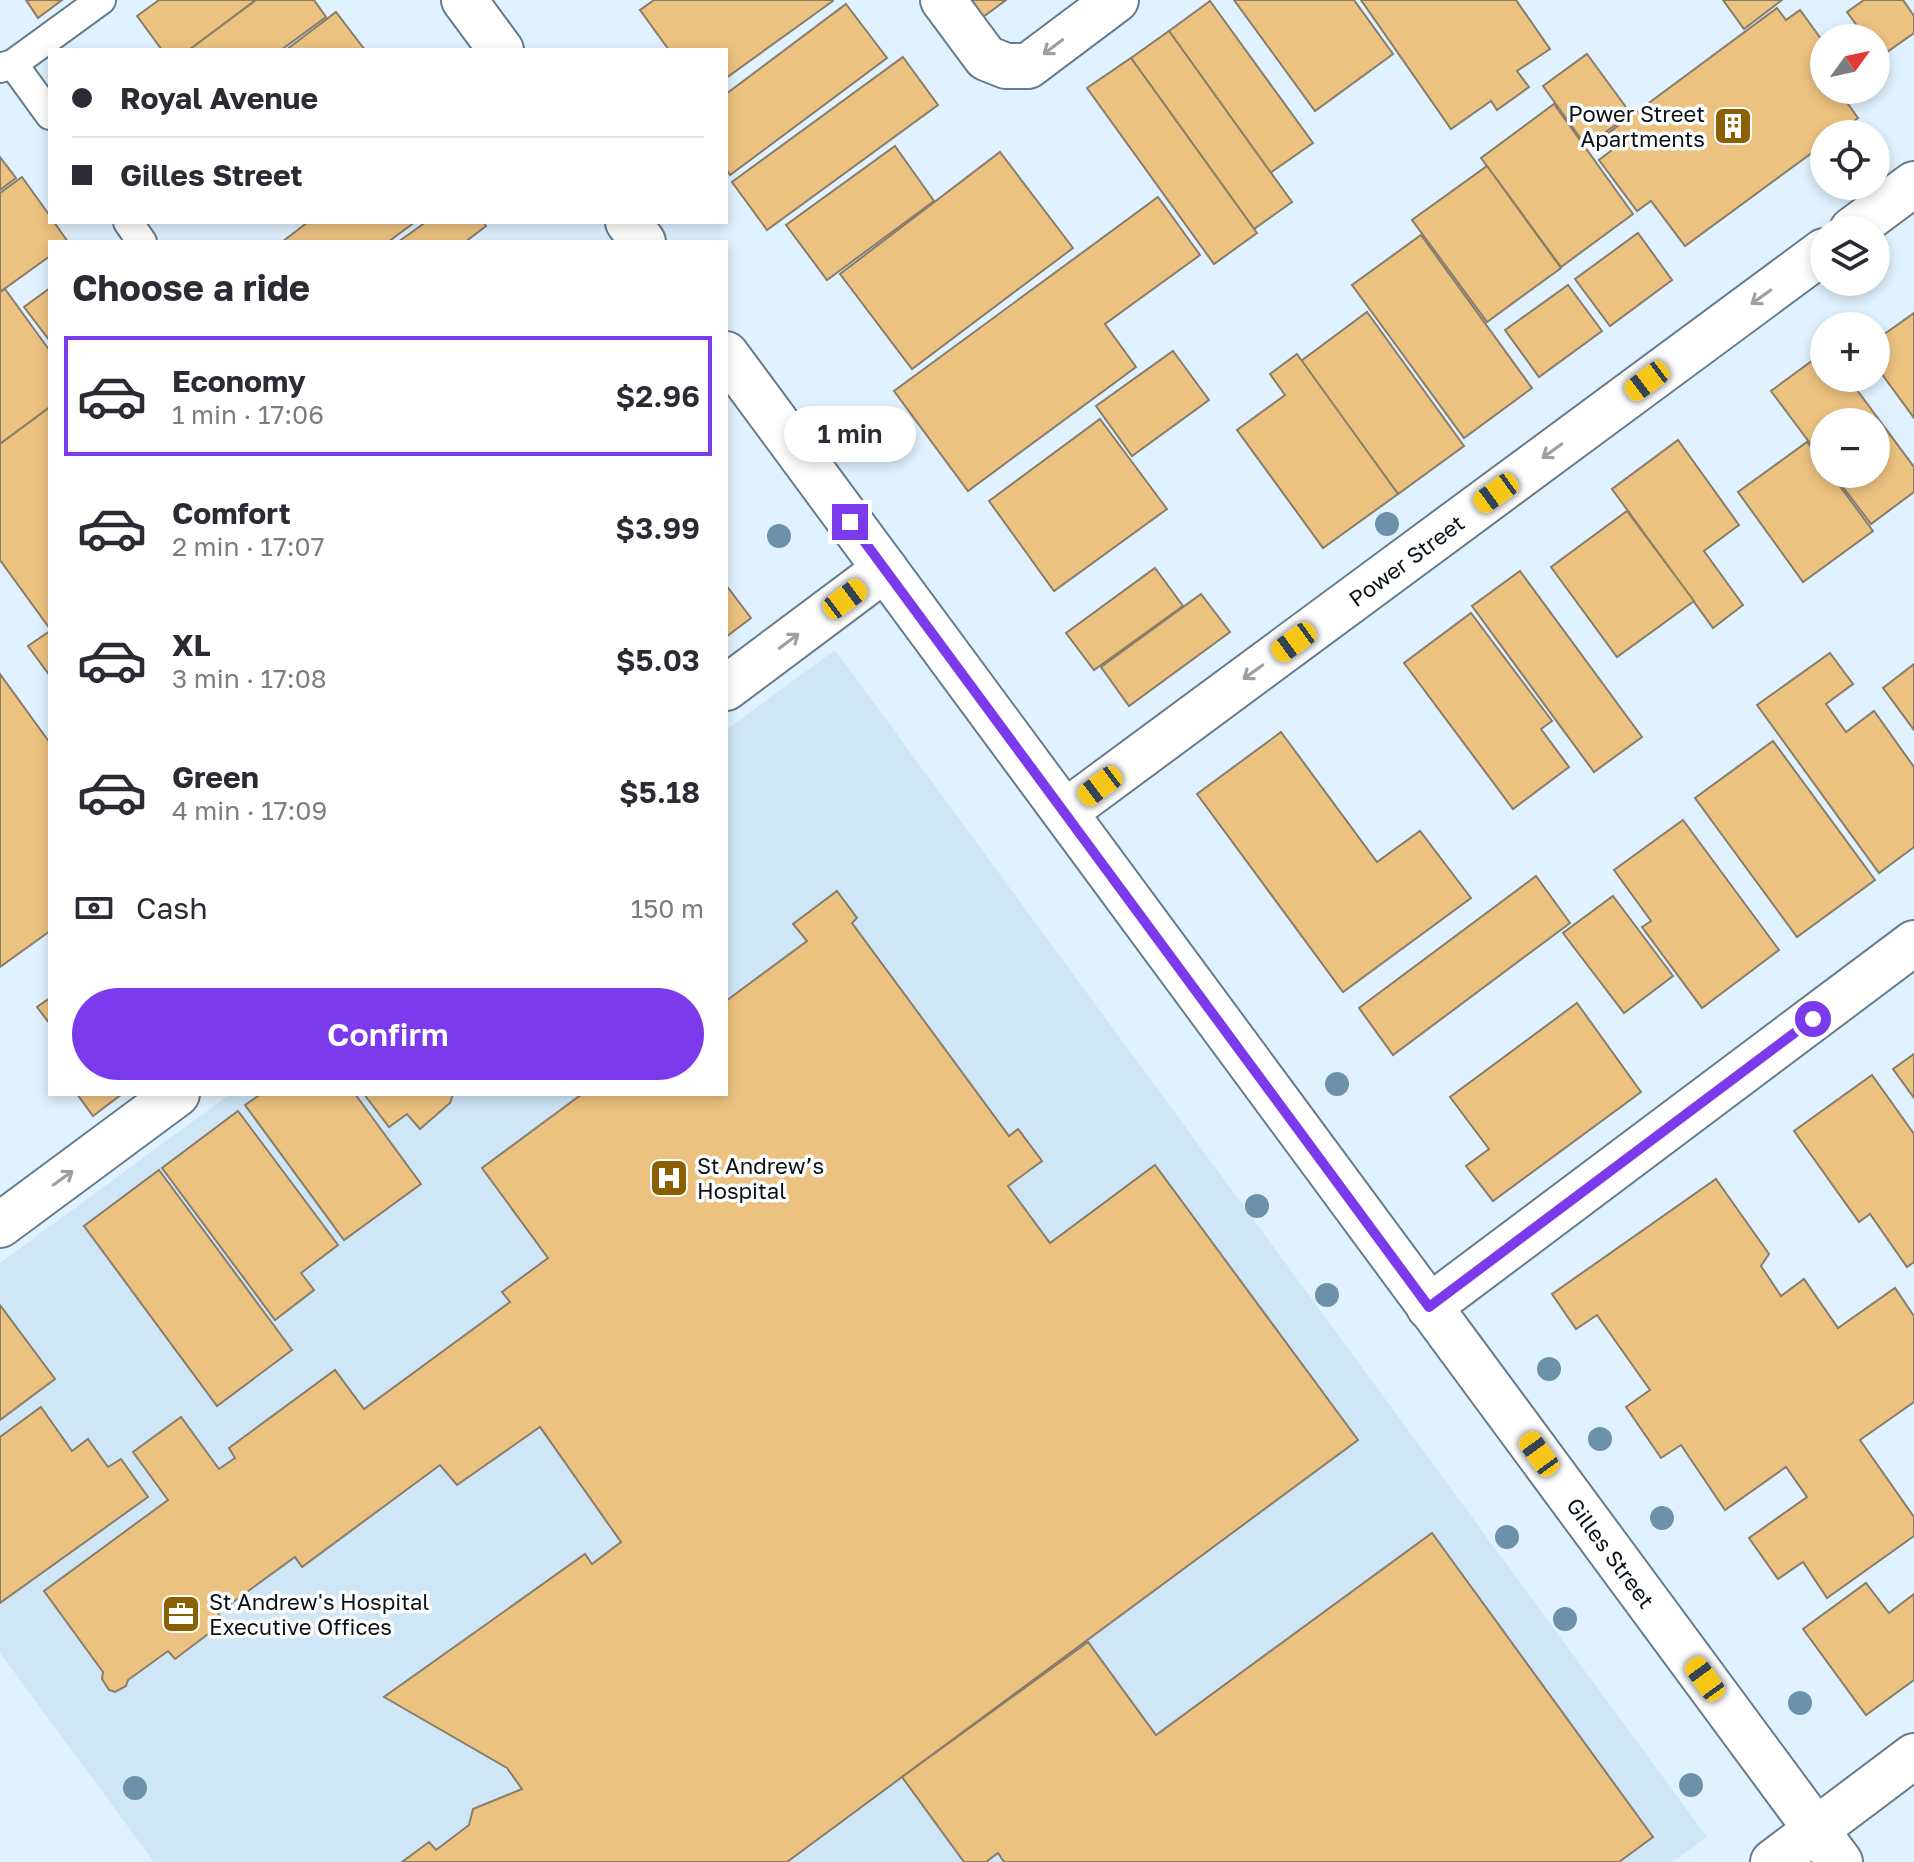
<!DOCTYPE html>
<meta charset="utf-8">
<style>
body{margin:0;font-family:"Golos Text",sans-serif;background:#f2f2f3;color:#2b2b33;height:100vh;display:flex;flex-direction:column;font-size:30px;white-space:nowrap}
*{box-sizing:border-box;margin:0}
p{font-size:26px;color:#7c7c81}
.icon{flex:none;width:44px;height:44px;fill:none;stroke:currentColor;stroke-width:2;stroke-linecap:round;stroke-linejoin:round}
.map{position:relative;flex:1;overflow:hidden}
.drawer{position:absolute;left:48px;top:240px;width:680px;height:856px;display:flex;flex-direction:column;background:#fff;border-radius:0px;box-shadow:0 4px 12px #0003}
.drawer>*{flex:none}
.hud{position:absolute;left:48px;top:48px;width:680px;height:176px;border-radius:0px;box-shadow:0 4px 12px #0003;display:grid;align-content:center;height:176px;padding:0 24px;background:#fff}
.needle{width:52px;rotate:57deg}
.tools{position:absolute;left:1810px;top:24px;display:grid;gap:16px}
.tools a{display:grid;place-items:center;width:80px;height:80px;border-radius:50%;background:#fff;box-shadow:0 4px 12px #0003;font-size:40px}
.end{position:absolute;width:36px;height:36px;margin:-18px;border:10px solid #7c3aed;background:#fff;box-shadow:0 0 0 4px #fff}
.from{border-radius:50%}
.bubble{position:absolute;height:56px;border-radius:28px;background:#fff;box-shadow:0 4px 12px #0003;font-size:26px;font-weight:600;line-height:56px;text-align:center}
.car{position:absolute;width:24px;height:48px;margin:-24px -12px;border-radius:10px;box-shadow:0 0 6px 2px #0007;background:linear-gradient(#f5c518 24%,#345 0 40%,#f5c518 0 76%,#345 0 86%,#f5c518 0)}
.hud b{display:flex;align-items:center;gap:28px;height:76px;font-size:30px}
.hud b+b{border-top:2px solid #e1e1e2}
.hud i{width:20px;height:20px;background:#2b2b33}
ul{padding:0;list-style:none}
li{display:flex;align-items:center;gap:24px;height:120px;margin:0 16px 12px;padding:0 8px;border:4px solid transparent;border-radius:0px}
li div{flex:1}
li b{display:block;font-size:30px}
li em{font-style:normal;font-weight:600}
li.selected{border-color:#7c3aed}
li>.icon{width:72px;height:72px;stroke-width:1.5}
h2{padding:0 24px;font-size:36px;line-height:96px}
.pay{display:flex;align-items:center;gap:20px;height:88px;padding:0 24px;font-size:30px}
.pay p{margin-inline-start:auto}
.button{display:flex;gap:16px;margin-top:auto;padding:16px 24px}
.button a{flex:1;height:92px;border-radius:48px;background:#7c3aed;color:#fff;font-size:32px;font-weight:600;line-height:92px;text-align:center}
.map>svg:first-child{display:block}
.built{fill:#cfe6f6}
.building{fill:#ecc280;stroke:#897c69;stroke-width:2}
.lines{fill:none;stroke-linecap:round;stroke-linejoin:round}
.lane-casing{stroke:#687c8b;stroke-width:32}
.street-casing{stroke:#687c8b;stroke-width:48}
.secondary-casing{stroke:#687c8b;stroke-width:48}
.lane{stroke:#fff;stroke-width:28}
.street{stroke:#fff;stroke-width:44}
.secondary{stroke:#fff;stroke-width:44}
.tree{fill:#6c92a9}
.oneway{stroke:#9da0a2}
.route{stroke:#7c3aed;stroke-width:10}
.labels{text-anchor:middle;dominant-baseline:central;stroke-width:7;stroke-linejoin:round;paint-order:stroke}
.poi-label{font-size:22px;fill:#0a1217;stroke:#fcfcfc;text-anchor:start}
.street-label{font-size:22px;fill:#0a1217;stroke:#fcfcfc}
</style>
<div class="map">
<svg width="1914" height="1862" viewBox="0 0 1914 1862">
<rect width="100%" height="100%" fill="#e0f2ff"/>
<!-- built -->
<polygon class="built" points="835,650 1707,1837 1672,1862 154,1862 0,1653 0,1263 230,1094 726,1094 726,730"/>
<!-- building -->
<g class="building">
<polygon points="26,0 62,0 38,18"/>
<polygon points="159,0 256,0 189,50 162,50 137,16"/>
<polygon points="256,0 314,0 326,17 281,50 189,50"/>
<polygon points="654,0 832,0 833,1 726,78 726,50 669,50 640,10"/>
<polygon points="971,0 1006,0 983,17"/>
<polygon points="1234,0 1354,0 1393,54 1315,111"/>
<polygon points="1361,0 1516,0 1550,49 1517,71 1529,87 1497,110 1491,101 1451,129"/>
<polygon points="1723,0 1782,0 1744,29"/>
<polygon points="1864,0 1903,0 1914,16 1914,33 1880,57 1876,51 1876,38 1866,38 1847,12"/>
<polygon points="1210,1 1313,143 1270,173 1169,31"/>
<polygon points="846,4 887,58 730,175 726,169 726,94"/>
<polygon points="1777,8 1786,20 1800,10 1824,43 1824,90 1838,90 1858,118 1837,134 1824,134 1824,144 1685,246 1651,201 1637,211 1599,160 1612,150 1603,137"/>
<polygon points="336,12 365,50 286,50"/>
<polygon points="1169,31 1292,202 1254,229 1131,58"/>
<polygon points="1587,54 1631,114 1586,146 1543,86"/>
<polygon points="903,57 938,105 767,230 732,182"/>
<polygon points="1131,58 1257,233 1214,264 1087,88"/>
<polygon points="1554,104 1633,214 1561,267 1481,158"/>
<polygon points="895,146 934,201 827,280 786,225"/>
<polygon points="1000,152 1073,248 912,369 840,274"/>
<polygon points="0,157 16,178 0,190"/>
<polygon points="1487,166 1561,268 1487,322 1412,220"/>
<polygon points="22,177 50,216 50,222 54,222 68,242 50,242 50,256 0,292 0,193"/>
<polygon points="1158,197 1200,255 1105,324 1136,367 968,491 894,391"/>
<polygon points="308,222 415,222 388,242 282,242"/>
<polygon points="426,222 483,222 486,226 465,242 398,242"/>
<polygon points="1638,233 1672,280 1610,326 1575,279"/>
<polygon points="1421,235 1532,388 1464,438 1352,285"/>
<polygon points="1568,285 1602,331 1539,377 1505,330"/>
<polygon points="50,288 50,341 24,307"/>
<polygon points="5,289 50,351 50,407 0,444 0,292"/>
<polygon points="1367,312 1464,446 1398,494 1301,361"/>
<polygon points="1914,313 1914,418 1876,366 1876,340"/>
<polygon points="1173,351 1209,400 1132,456 1096,406"/>
<polygon points="1824,352 1824,378 1848,378 1914,467 1914,492 1871,524 1833,474 1876,474 1876,422 1824,422 1824,462 1771,391"/>
<polygon points="1297,354 1398,494 1323,548 1237,430 1285,395 1270,374"/>
<polygon points="50,407 50,629 0,560 0,444"/>
<polygon points="1100,419 1167,509 1054,591 989,501"/>
<polygon points="1678,440 1739,525 1704,551 1743,605 1713,628 1612,489"/>
<polygon points="1807,442 1824,465 1824,474 1831,474 1873,531 1803,582 1738,492"/>
<polygon points="1627,511 1694,601 1617,657 1551,567"/>
<polygon points="1155,568 1183,606 1094,670 1066,633"/>
<polygon points="1520,571 1642,737 1594,772 1472,606"/>
<polygon points="726,585 751,618 726,637"/>
<polygon points="1201,594 1230,632 1129,706 1101,667"/>
<polygon points="1471,613 1552,721 1541,729 1569,767 1513,809 1404,663"/>
<polygon points="50,631 50,676 28,646"/>
<polygon points="1830,653 1853,684 1826,704 1846,732 1874,711 1914,767 1914,847 1879,873 1757,705"/>
<polygon points="1914,664 1914,730 1883,688"/>
<polygon points="0,674 50,743 50,931 0,967"/>
<polygon points="1281,732 1377,862 1420,831 1471,898 1343,992 1197,794"/>
<polygon points="1773,741 1875,880 1797,937 1695,798"/>
<polygon points="1683,820 1779,950 1702,1008 1642,927 1651,921 1614,870"/>
<polygon points="1536,876 1570,923 1393,1055 1359,1008"/>
<polygon points="837,891 857,918 852,923 1009,1136 1018,1129 1042,1161 1008,1186 1050,1243 1155,1165 1358,1440 787,1862 402,1862 429,1842 436,1850 469,1825 473,1809 522,1789 507,1768 384,1697 585,1554 592,1564 621,1542 540,1427 457,1485 440,1465 302,1567 295,1557 218,1613 224,1622 175,1659 168,1651 128,1680 126,1686 115,1692 109,1690 102,1679 103,1672 44,1591 168,1500 133,1452 181,1417 219,1469 235,1458 229,1448 335,1370 364,1409 510,1302 502,1292 548,1258 482,1168 582,1094 726,1094 726,1001 807,941 793,924"/>
<polygon points="1613,896 1673,976 1624,1013 1563,933"/>
<polygon points="50,998 50,1024 37,1007"/>
<polygon points="1577,1003 1641,1092 1493,1201 1466,1166 1489,1149 1450,1097"/>
<polygon points="1914,1054 1914,1098 1893,1069"/>
<polygon points="1872,1075 1914,1134 1914,1262 1907,1267 1870,1214 1859,1222 1794,1131"/>
<polygon points="77,1094 122,1094 93,1116"/>
<polygon points="261,1094 355,1094 421,1184 344,1240 245,1105"/>
<polygon points="364,1094 453,1094 450,1103 420,1129 407,1114 389,1127"/>
<polygon points="238,1111 338,1245 301,1273 314,1290 275,1320 162,1168"/>
<polygon points="159,1170 292,1350 217,1406 84,1226"/>
<polygon points="1716,1179 1769,1254 1761,1266 1781,1296 1804,1279 1838,1328 1895,1288 1914,1316 1914,1402 1860,1440 1914,1517 1914,1536 1827,1598 1803,1562 1778,1579 1749,1538 1807,1497 1786,1467 1725,1510 1681,1445 1661,1458 1626,1407 1650,1390 1597,1315 1576,1329 1552,1294"/>
<polygon points="0,1305 55,1379 0,1420"/>
<polygon points="41,1407 72,1451 88,1439 108,1467 121,1459 148,1497 0,1603 0,1437"/>
<polygon points="1432,1533 1653,1837 1619,1862 1004,1862 998,1853 986,1862 964,1862 902,1777 1088,1642 1156,1735"/>
<polygon points="1866,1583 1889,1613 1914,1594 1914,1680 1866,1715 1803,1629"/>
</g>
<g class="lines">
<defs>
<g id="lane">
<polyline points="13,64 50,115"/>
<polyline points="0,68 13,64 101,0"/>
<polyline points="128,222 142,242"/>
</g>
<g id="street">
<polyline points="943,0 986,58 1006,66 1028,66 1116,0"/>
<polyline points="1852,230 1914,184"/>
<polyline points="726,688 885,569"/>
<path id="s1" d="M 1065,812 L 1824,251"/>
<polyline points="0,1225 177,1094"/>
<polyline points="1429,1307 1914,943"/>
<polyline points="1773,1862 1914,1756"/>
</g>
<g id="secondary">
<polyline points="464,0 501,50"/>
<polyline points="628,222 643,242"/>
<path id="s2" d="M 726,354 L 1840,1862"/>
</g>
</defs>
<!-- lane casing -->
<use href="#lane" class="lane-casing"/>
<!-- street casing -->
<use href="#street" class="street-casing"/>
<!-- secondary casing -->
<use href="#secondary" class="secondary-casing"/>
<!-- lane -->
<use href="#lane" class="lane"/>
<!-- street -->
<use href="#street" class="street"/>
<!-- secondary -->
<use href="#secondary" class="secondary"/>
</g>
<!-- trees -->
<g class="tree">
<circle cx="1387" cy="524" r="12"/>
<circle cx="779" cy="536" r="12"/>
<circle cx="1337" cy="1084" r="12"/>
<circle cx="1257" cy="1206" r="12"/>
<circle cx="1327" cy="1295" r="12"/>
<circle cx="1549" cy="1369" r="12"/>
<circle cx="1600" cy="1439" r="12"/>
<circle cx="1662" cy="1518" r="12"/>
<circle cx="1507" cy="1537" r="12"/>
<circle cx="1565" cy="1619" r="12"/>
<circle cx="1800" cy="1703" r="12"/>
<circle cx="1691" cy="1785" r="12"/>
<circle cx="135" cy="1788" r="12"/>
</g>
<!-- one-way arrows -->
<defs><path id="oneway-shaft" d="M-6 0H5M1.5-3L5.5 0L1.5 3" fill="none" stroke-width="1.6" stroke-linecap="round" stroke-linejoin="round" transform="scale(2)"/></defs>
<g class="oneway">
<use href="#oneway-shaft" transform="translate(1053 47) rotate(143)"/>
<use href="#oneway-shaft" transform="translate(1761 297) rotate(144)"/>
<use href="#oneway-shaft" transform="translate(1552 451) rotate(144)"/>
<use href="#oneway-shaft" transform="translate(789 641) rotate(-37)"/>
<use href="#oneway-shaft" transform="translate(1253 672) rotate(144)"/>
<use href="#oneway-shaft" transform="translate(63 1178) rotate(-36)"/>
</g>
<g class="lines">
<!-- route -->
<polyline class="route" points="850,522 1429,1307 1813,1019"/>
</g>
<!-- icons -->
<defs>
<symbol id="building-square" viewBox="-11 -11 22 22"><rect x="-9" y="-9" width="18" height="18" rx="4" fill="#8b6002" stroke="#fcfcfc"/><path d="M-4-6H4V6H1V3H-1V6H-4ZM-2.5-4.3h1.7v1.8h-1.7ZM.8-4.3h1.7v1.8H.8ZM-2.5-1h1.7V.8h-1.7ZM.8-1h1.7V.8H.8Z" fill="#fff"/></symbol>
<symbol id="hospital-square" viewBox="-11 -11 22 22"><rect x="-9" y="-9" width="18" height="18" rx="4" fill="#8b6002" stroke="#fcfcfc"/><path d="M-5-5h3v3.5h4V-5h3V5h-3V1.5h-4V5h-3Z" fill="#fff"/></symbol>
<symbol id="office-square" viewBox="-11 -11 22 22"><rect x="-9" y="-9" width="18" height="18" rx="4" fill="#8b6002" stroke="#fcfcfc"/><path d="M-6-3h4V-5.5h4V-3h4V5H-6ZM-1-4.5V-3h2v-1.5ZM-6 0V1H6V0Z" fill="#fff"/></symbol>
</defs>
<g fill-rule="evenodd">
<use href="#building-square" x="1711" y="104" width="44" height="44"/>
<use href="#hospital-square" x="647" y="1156" width="44" height="44"/>
<use href="#office-square" x="159" y="1592" width="44" height="44"/>
</g>
<g class="labels">
<!-- poi labels -->
<g class="poi-label">
<text x="1705" y="113" text-anchor="end">Power Street<tspan x="1705" dy="25">Apartments</tspan></text>
<text x="697" y="1165">St Andrew’s<tspan x="697" dy="25">Hospital</tspan></text>
<text x="209" y="1601">St Andrew's Hospital<tspan x="209" dy="25">Executive Offices</tspan></text>
</g>
<!-- street labels -->
<g class="street-label">
<text stroke="none"><textPath href="#s1" startOffset="424">Power Street</textPath></text>
<text stroke="none"><textPath href="#s2" startOffset="1490">Gilles Street</textPath></text>
</g>
</g>
</svg>
<div class="tools">
<a><svg class="needle" viewBox="-14 -14 28 28"><path d="M0-13l5 13h-10z" fill="#e53935"/><path d="M0 13l5-13h-10z" fill="#7c7c81"/></svg></a>
<a><svg class="icon" aria-label="locate" viewBox="0 0 24 24"><circle cx="12" cy="12" r="6"/><path d="M12 2v4M12 18v4M2 12h4M18 12h4"/></svg></a>
<a><svg class="icon" aria-label="layers" viewBox="0 0 24 24"><path d="M12 4l9 5-9 5-9-5zM3 14l9 5 9-5"/></svg></a>
<a>+</a>
<a>−</a>
</div>
<i class="end from" style="left:1813px;top:1019px"></i>
<i class="end" style="left:850px;top:522px"></i>
<div class="bubble" style="left:784px;top:406px;width:132px">1 min</div>
<i class="car" style="left:1647px;top:381px;rotate:233deg"></i>
<i class="car" style="left:1496px;top:493px;rotate:234deg"></i>
<i class="car" style="left:845px;top:599px;rotate:53deg"></i>
<i class="car" style="left:1294px;top:642px;rotate:234deg"></i>
<i class="car" style="left:1100px;top:786px;rotate:233deg"></i>
<i class="car" style="left:1539px;top:1454px;rotate:324deg"></i>
<i class="car" style="left:1705px;top:1679px;rotate:324deg"></i>
<div class="hud">
<b><i class="from"></i>Royal Avenue</b>
<b><i></i>Gilles Street</b>
</div>
<section class="drawer">
<h2>Choose a ride</h2>
<ul>
<li class="selected"><svg class="icon" aria-label="car" viewBox="0 0 24 24"><path d="M5 17H2v-5l4-1 3-4h7l3 4 3 1v5h-3M9 17h6M6 11h13"/><circle cx="7" cy="17" r="2"/><circle cx="17" cy="17" r="2"/></svg><div><b>Economy</b><p>1 min · 17:06</p></div><em>$2.96</em></li>
<li><svg class="icon" aria-label="car" viewBox="0 0 24 24"><path d="M5 17H2v-5l4-1 3-4h7l3 4 3 1v5h-3M9 17h6M6 11h13"/><circle cx="7" cy="17" r="2"/><circle cx="17" cy="17" r="2"/></svg><div><b>Comfort</b><p>2 min · 17:07</p></div><em>$3.99</em></li>
<li><svg class="icon" aria-label="car" viewBox="0 0 24 24"><path d="M5 17H2v-5l4-1 3-4h7l3 4 3 1v5h-3M9 17h6M6 11h13"/><circle cx="7" cy="17" r="2"/><circle cx="17" cy="17" r="2"/></svg><div><b>XL</b><p>3 min · 17:08</p></div><em>$5.03</em></li>
<li><svg class="icon" aria-label="car" viewBox="0 0 24 24"><path d="M5 17H2v-5l4-1 3-4h7l3 4 3 1v5h-3M9 17h6M6 11h13"/><circle cx="7" cy="17" r="2"/><circle cx="17" cy="17" r="2"/></svg><div><b>Green</b><p>4 min · 17:09</p></div><em>$5.18</em></li>
</ul>
<div class="pay"><svg class="icon" aria-label="cash" viewBox="0 0 24 24"><path d="M3 7h18v10H3z"/><circle cx="12" cy="12" r="2"/></svg>Cash<p>150 m</p></div>
<div class="button"><a>Confirm</a></div>
</section>
</div>
